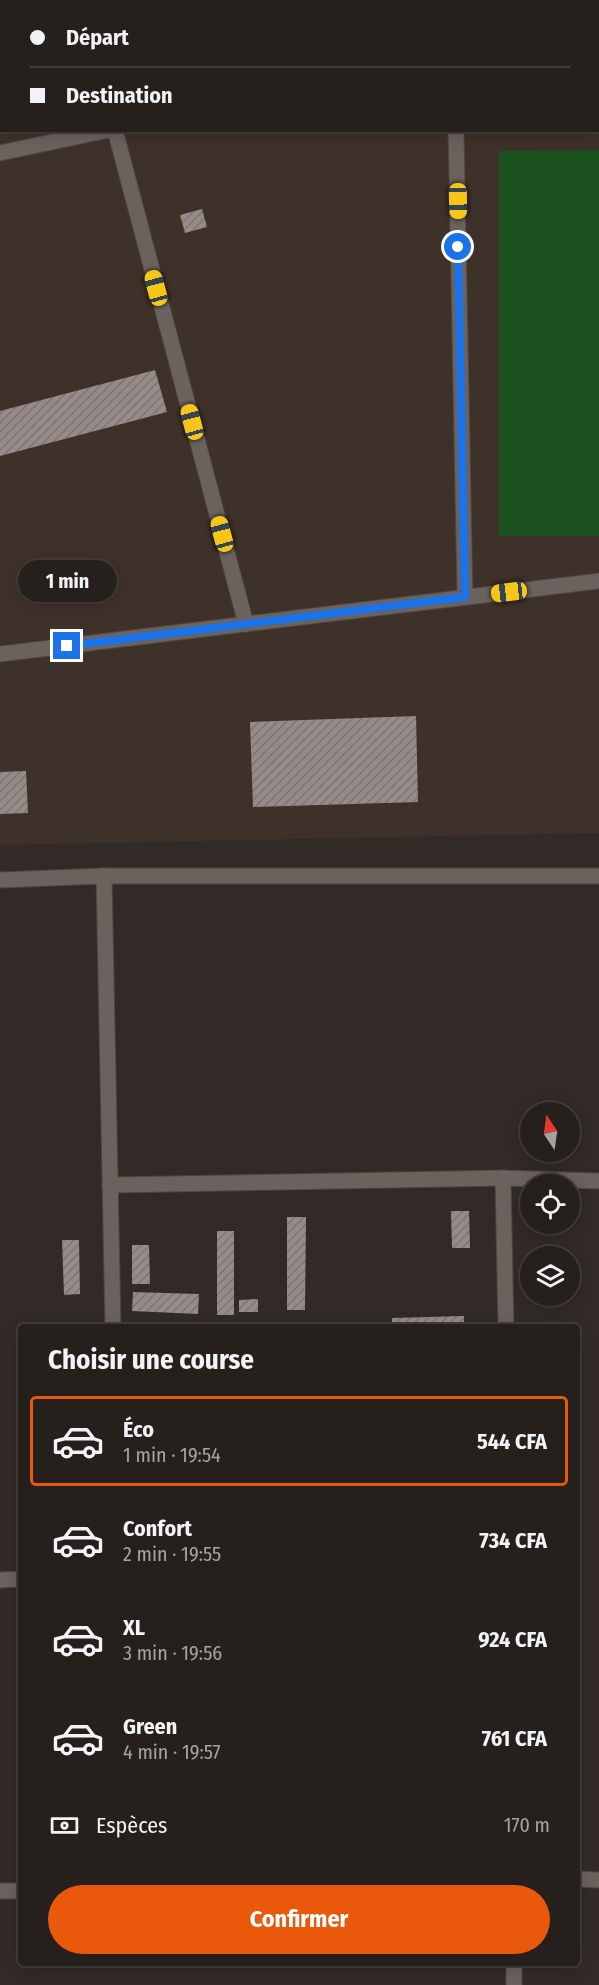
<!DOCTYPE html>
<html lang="fr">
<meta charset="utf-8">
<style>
body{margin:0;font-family:"Fira Sans Condensed",sans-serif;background:#2e2825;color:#f1f3f6;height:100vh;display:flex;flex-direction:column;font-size:22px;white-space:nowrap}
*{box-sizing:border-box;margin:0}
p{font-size:20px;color:#a4a3a3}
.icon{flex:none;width:33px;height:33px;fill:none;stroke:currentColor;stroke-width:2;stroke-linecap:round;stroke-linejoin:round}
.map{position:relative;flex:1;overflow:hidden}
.panel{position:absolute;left:18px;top:1324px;width:562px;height:642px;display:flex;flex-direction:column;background:#26201c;border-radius:6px;box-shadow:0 3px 15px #0003,0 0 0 2px #423e3b}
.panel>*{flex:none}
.banner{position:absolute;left:0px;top:0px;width:600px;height:132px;box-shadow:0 3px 15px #0003,0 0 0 2px #423e3b;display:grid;align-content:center;height:132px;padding:0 30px;background:#26201c}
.needle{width:39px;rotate:347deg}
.controls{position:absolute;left:520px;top:1102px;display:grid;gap:12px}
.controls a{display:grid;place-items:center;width:60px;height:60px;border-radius:50%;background:#26201c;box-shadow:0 3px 15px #0003,0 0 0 2px #423e3b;font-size:30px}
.end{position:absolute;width:27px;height:27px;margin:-14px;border:8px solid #1a73e8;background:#fff;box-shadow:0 0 0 3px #fff}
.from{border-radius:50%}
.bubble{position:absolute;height:42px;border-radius:21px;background:#26201c;box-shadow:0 3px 15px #0003,0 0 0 2px #423e3b;font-size:20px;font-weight:700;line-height:42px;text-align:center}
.car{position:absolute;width:18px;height:36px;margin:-18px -9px;border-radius:8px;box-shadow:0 0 4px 2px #0007;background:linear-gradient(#f5c518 24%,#345 0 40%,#f5c518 0 76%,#345 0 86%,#f5c518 0)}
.banner b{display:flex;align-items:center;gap:21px;height:57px;font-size:22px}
.banner b+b{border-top:2px solid #423e3b}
.banner i{width:15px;height:15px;background:#f1f3f6}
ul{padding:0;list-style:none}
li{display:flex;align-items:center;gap:18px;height:90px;margin:0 12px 9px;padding:0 18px;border:3px solid transparent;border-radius:6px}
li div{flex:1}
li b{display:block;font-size:22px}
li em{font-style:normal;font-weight:700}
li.current{border-color:#ea580c}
li>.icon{width:54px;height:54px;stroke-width:1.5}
h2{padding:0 30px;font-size:27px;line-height:72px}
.pay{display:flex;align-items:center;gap:15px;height:66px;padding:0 30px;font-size:22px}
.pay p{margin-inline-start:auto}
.button{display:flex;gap:12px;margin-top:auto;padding:12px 30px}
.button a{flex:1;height:69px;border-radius:36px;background:#ea580c;color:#fff;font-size:24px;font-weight:700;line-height:69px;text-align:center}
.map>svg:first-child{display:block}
.built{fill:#3e3129;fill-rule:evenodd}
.pitch{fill:#1a511f}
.building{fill:url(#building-hatch)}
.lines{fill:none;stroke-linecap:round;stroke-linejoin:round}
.minor-casing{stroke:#4c4642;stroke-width:17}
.minor{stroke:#6b625d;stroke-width:15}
.route{stroke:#1a73e8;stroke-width:8}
</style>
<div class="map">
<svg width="599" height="1985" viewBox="0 0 599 1985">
<defs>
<pattern id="building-hatch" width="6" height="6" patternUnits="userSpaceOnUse" patternTransform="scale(1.5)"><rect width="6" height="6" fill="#968b88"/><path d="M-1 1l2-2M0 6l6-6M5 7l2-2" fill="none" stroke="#7d7472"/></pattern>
</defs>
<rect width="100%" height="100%" fill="#322a26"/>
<!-- built -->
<path class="built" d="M 0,0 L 599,0 L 599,833 L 0,845 ZM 2,2 L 598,2 L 598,130 L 2,130 Z"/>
<!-- pitch -->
<polygon class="pitch" points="599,150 599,536 499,536 499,151"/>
<!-- building -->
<g class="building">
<polygon points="202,209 207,227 185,233 180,215"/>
<polygon points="155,370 167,412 0,456 0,411"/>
<polygon points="416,716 418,802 253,807 250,722"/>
<polygon points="26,771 28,813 0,814 0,772"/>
<polygon points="451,1211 469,1211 470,1248 452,1248"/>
<polygon points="287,1217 306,1217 305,1310 287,1310"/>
<rect x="217" y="1231" width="17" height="84"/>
<polygon points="62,1240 79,1240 80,1294 64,1295"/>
<polygon points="132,1245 149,1245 150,1284 132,1284"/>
<polygon points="133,1292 199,1294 198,1314 132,1311"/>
<polygon points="258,1299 258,1312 239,1312 239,1300"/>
<polygon points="464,1316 464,1328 392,1328 392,1318"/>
</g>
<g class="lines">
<defs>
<g id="minor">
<polyline points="115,130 246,624"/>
<polyline points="456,130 465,597"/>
<polyline points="0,153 109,130"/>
<polyline points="0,654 599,581"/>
<polyline points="104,876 113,1328"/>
<polyline points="0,880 104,876 599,876"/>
<polyline points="503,1178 506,1328"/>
<polyline points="110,1185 503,1178 599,1181"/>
<polyline points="0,1580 21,1579"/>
<polyline points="578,1879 599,1880"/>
<polyline points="0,1891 21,1891"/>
<polyline points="514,1964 514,1985"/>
</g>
</defs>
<!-- minor casing -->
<use href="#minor" class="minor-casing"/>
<!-- minor -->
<use href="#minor" class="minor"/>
</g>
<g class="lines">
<!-- route -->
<polyline class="route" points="67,646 465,597 458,247"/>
</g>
</svg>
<div class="controls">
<a><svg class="needle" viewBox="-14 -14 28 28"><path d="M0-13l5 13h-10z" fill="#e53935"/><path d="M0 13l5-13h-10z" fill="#a4a3a3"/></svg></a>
<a><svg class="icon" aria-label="locate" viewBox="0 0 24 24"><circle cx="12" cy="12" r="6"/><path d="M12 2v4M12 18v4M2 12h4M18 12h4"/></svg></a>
<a><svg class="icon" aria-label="layers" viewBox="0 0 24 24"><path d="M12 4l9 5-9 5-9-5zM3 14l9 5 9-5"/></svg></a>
</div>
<i class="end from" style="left:458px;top:247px"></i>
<i class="end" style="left:67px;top:646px"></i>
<div class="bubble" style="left:18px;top:560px;width:99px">1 min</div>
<i class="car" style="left:458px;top:201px;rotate:179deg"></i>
<i class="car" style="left:156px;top:288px;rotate:345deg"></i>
<i class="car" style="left:192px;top:422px;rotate:345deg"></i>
<i class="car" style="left:222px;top:534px;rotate:345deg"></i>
<i class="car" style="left:509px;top:592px;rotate:263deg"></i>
<div class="banner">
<b><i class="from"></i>Départ</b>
<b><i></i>Destination</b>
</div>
<section class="panel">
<h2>Choisir une course</h2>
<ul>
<li class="current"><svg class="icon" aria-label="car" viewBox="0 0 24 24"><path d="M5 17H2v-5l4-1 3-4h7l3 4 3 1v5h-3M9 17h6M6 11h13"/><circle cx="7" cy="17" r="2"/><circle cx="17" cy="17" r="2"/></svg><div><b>Éco</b><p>1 min · 19:54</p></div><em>544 CFA</em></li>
<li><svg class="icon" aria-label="car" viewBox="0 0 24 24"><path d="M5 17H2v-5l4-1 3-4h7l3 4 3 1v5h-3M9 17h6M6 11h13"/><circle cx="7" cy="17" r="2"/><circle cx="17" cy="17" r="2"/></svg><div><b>Confort</b><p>2 min · 19:55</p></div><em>734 CFA</em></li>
<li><svg class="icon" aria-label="car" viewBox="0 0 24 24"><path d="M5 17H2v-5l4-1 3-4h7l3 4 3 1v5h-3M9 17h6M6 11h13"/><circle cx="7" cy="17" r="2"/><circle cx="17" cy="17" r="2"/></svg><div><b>XL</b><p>3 min · 19:56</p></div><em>924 CFA</em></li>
<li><svg class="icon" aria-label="car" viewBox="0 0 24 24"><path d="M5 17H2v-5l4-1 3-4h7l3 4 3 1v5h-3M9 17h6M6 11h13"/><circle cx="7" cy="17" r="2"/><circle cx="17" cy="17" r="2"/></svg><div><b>Green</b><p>4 min · 19:57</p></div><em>761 CFA</em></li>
</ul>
<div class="pay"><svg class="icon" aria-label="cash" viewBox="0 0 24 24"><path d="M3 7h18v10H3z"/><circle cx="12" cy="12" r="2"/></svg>Espèces<p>170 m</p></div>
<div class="button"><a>Confirmer</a></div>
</section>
</div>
